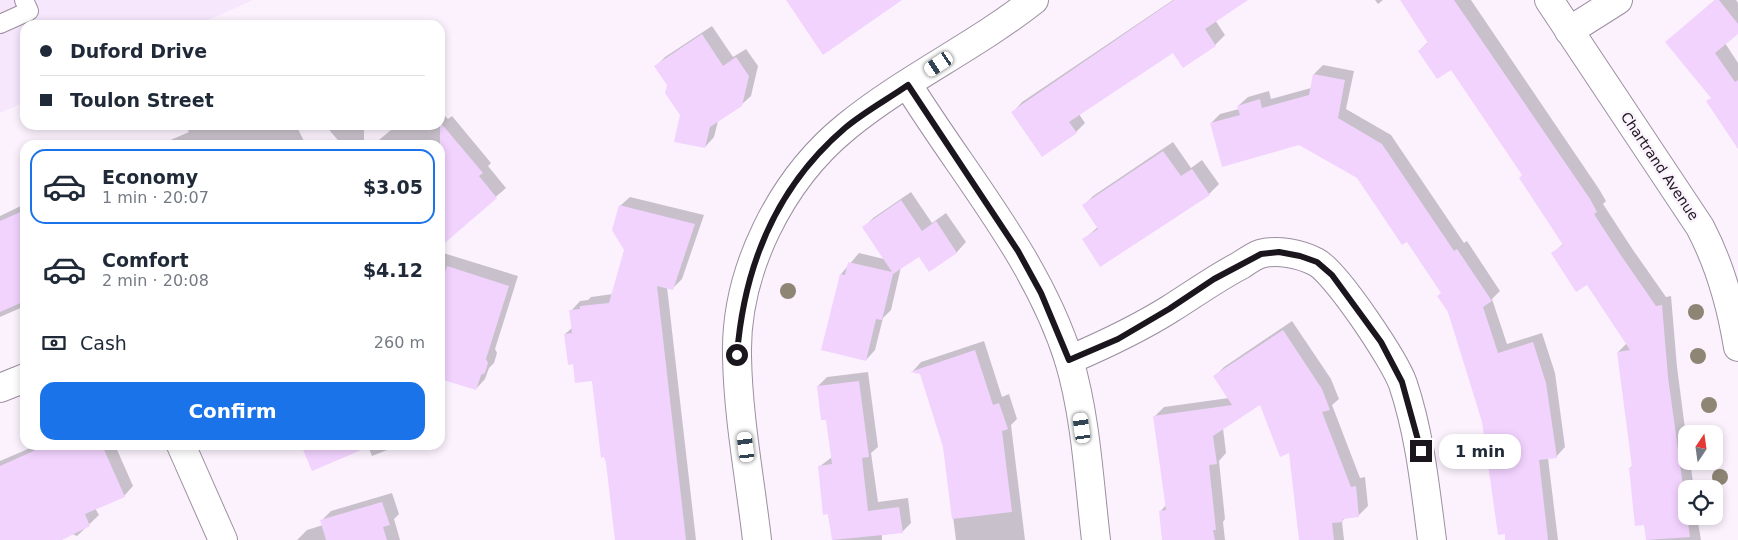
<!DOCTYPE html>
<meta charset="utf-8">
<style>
body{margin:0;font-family:"DejaVu Sans",sans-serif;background:#f6f6f7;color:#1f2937;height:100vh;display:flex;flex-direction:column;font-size:19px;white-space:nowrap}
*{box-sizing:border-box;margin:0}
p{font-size:16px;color:#747a83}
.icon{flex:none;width:28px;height:28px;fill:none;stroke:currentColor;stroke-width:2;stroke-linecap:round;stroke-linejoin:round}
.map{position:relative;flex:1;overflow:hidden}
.details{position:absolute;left:20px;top:140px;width:425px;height:310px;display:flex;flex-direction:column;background:#fff;border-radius:15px;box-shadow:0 2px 8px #0003}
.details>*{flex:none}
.hud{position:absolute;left:20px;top:20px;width:425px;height:110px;border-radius:15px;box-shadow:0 2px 8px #0003;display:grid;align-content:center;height:110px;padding:0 20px;background:#fff}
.needle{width:32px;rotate:13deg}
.buttons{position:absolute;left:1678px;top:425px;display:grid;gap:10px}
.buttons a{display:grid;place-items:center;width:45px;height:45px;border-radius:10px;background:#fff;box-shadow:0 2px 8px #0003;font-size:25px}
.end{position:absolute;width:22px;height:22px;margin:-11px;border:6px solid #1b161d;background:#fff;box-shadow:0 0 0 2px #fff}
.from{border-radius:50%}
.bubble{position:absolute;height:35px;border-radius:15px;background:#fff;box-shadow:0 2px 8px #0003;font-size:16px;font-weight:700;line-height:35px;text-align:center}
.car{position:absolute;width:15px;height:30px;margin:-15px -8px;border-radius:6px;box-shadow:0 0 4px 1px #0007;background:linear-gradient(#fff 24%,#345 0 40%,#fff 0 76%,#345 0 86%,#fff 0)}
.hud b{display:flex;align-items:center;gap:18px;height:48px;font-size:19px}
.hud b+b{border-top:1px solid #e0e1e3}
.hud i{width:12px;height:12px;background:#1f2937}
ul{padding:9px 0 0;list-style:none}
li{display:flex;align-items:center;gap:15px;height:75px;margin:0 10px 8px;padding:0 10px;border:2px solid transparent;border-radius:15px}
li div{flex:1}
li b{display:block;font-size:19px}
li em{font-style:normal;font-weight:700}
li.selected{border-color:#1a73e8}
li>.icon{width:45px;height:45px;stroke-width:1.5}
.pay{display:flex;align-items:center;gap:12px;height:55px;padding:0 20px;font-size:19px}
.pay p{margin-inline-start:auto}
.action{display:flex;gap:10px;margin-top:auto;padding:10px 20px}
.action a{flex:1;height:58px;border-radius:15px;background:#1a73e8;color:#fff;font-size:20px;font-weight:700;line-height:58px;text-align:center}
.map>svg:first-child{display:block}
.built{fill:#f6e7fc}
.shadow{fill:#0003}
.building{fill:#f2d3fe}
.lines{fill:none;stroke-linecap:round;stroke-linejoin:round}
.service-casing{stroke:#9c8fa1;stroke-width:20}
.minor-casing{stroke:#9c8fa1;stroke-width:30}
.tertiary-casing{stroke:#9c8fa1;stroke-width:30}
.service{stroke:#fff;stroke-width:18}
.minor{stroke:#fff;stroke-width:28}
.tertiary{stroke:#fff;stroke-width:28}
.tree{fill:#8e8574}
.route{stroke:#1b161d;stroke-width:6}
.labels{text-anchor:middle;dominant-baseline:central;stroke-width:5;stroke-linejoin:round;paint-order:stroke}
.street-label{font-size:14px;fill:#1b161d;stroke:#fbf2fe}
</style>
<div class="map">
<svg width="1738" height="540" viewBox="0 0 1738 540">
<rect width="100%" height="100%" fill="#fbf2fe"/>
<!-- built -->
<polygon class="built" points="0,0 253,0 197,25 25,25 25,102 0,113"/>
<!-- shadow -->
<g class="shadow">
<polygon points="1173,0 1246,0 1215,20 1225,35 1215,45 1183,67 1173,52 1079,114 1085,123 1076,132 1013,112 1022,102"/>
<polygon points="1375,0 1383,0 1378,4"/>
<polygon points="1401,0 1471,0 1599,189 1606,201 1603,204 1631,247 1666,297 1671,296 1677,367 1686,436 1686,461 1690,461 1694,489 1686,489 1686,516 1697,516 1701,540 1648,540 1630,468 1633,465 1618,352 1627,343 1587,283 1552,254 1564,243 1523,175 1451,68 1419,51 1429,41"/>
<polygon points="1715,0 1736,0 1738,3 1738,32 1725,43 1738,63 1738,147 1712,97 1666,42"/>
<polygon points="712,26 733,57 746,49 758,66 751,96 741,105 718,121 714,137 705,147 681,115 668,85 656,66 665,57"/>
<polygon points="1323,65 1354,71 1346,109 1391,135 1464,243 1467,241 1500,291 1492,299 1507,344 1542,333 1555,373 1565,447 1556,457 1548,458 1558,540 1507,540 1483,421 1442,292 1408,240 1358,177 1299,144 1211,123 1220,114 1239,109 1238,106 1248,97 1269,91 1271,99 1311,88 1314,74"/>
<polygon points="440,111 448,119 452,116 491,163 488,166 506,188 440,245 440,145 373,145 397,125 440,125"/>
<polygon points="191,125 296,125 306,145 159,145 189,132 187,128"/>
<polygon points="325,125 364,125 364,145 342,145"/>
<polygon points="1173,142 1191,168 1202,160 1219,184 1209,194 1101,265 1084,239 1098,227 1084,205 1093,196"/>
<polygon points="911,192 932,223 946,213 966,242 957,252 929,270 919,256 901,267 891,310 883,318 875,350 866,360 841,274 859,253 884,259 863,228 873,218"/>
<polygon points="630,197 704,215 682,279 672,289 667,287 696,540 617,540 607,463 593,380 574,362 565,334 573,327 571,311 580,301 588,300 591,297 613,294 625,250 620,206"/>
<polygon points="25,204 25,306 0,317 0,216"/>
<polygon points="440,252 518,276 495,349 497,353 494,363 489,368 485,379 476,389 440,378"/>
<polygon points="1292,321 1331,379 1339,399 1332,405 1360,478 1365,477 1368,506 1358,516 1346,517 1342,521 1344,540 1300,540 1290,452 1260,403 1223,428 1226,453 1219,461 1225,519 1223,522 1225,540 1164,540 1160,512 1166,505 1155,416 1164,407 1229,398 1215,376 1224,367"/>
<polygon points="984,341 1002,397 1009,394 1017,419 1011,425 1025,540 956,540 944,446 921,373 913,371 921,362"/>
<polygon points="868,372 878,447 871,453 878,502 908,498 911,523 902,532 882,535 882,540 833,540 819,467 832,457 827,418 818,386 827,377"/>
<polygon points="37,445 115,445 133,486 124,496 95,508 99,515 77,536 70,533 54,540 0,540 0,461"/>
<polygon points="250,445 265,445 253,450"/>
<polygon points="302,445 400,445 372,456 368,446"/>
<polygon points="392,493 399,514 394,519 400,540 297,540 307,530 323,525 322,520 331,511"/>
</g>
<!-- building -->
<g class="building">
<polygon points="786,0 902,0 823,55"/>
<polygon points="1174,0 1248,0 1205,29 1216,46 1183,68 1173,53 1069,122 1077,133 1042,157 1011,112"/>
<polygon points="1400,0 1454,0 1590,199 1597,212 1594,214 1622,257 1656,306 1662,305 1668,377 1690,537 1646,540 1644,525 1635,526 1629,468 1632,467 1617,352 1630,350 1587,285 1576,292 1551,253 1563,245 1519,178 1522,175 1451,70 1437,79 1418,51 1428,43"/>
<polygon points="1715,0 1719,0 1738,24 1738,34 1715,53 1735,82 1738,80 1738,149 1706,101 1711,98 1665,42"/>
<polygon points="702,34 723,66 736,57 749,76 742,106 710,127 705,148 674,142 680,115 665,93 667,85 654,66"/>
<polygon points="1313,74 1345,80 1338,118 1382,144 1454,251 1457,249 1492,301 1483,307 1498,353 1533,342 1546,383 1557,458 1539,460 1548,540 1505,540 1505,534 1498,535 1482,422 1448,312 1437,296 1441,293 1407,242 1402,245 1357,178 1299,145 1222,167 1210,123 1240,115 1237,106 1260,99 1262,108 1309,95"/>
<polygon points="440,122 483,173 479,176 497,198 440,247"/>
<polygon points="1163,151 1181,176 1192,169 1210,195 1100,267 1082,239 1098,229 1082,205"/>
<polygon points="901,200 922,231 936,221 957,253 929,272 919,257 893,274 882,320 876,319 866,361 821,350 840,274 845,275 848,262 892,272 862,227"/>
<polygon points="619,205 695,224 673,290 657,286 686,540 615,540 606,463 604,457 601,458 592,381 575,383 573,364 568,365 564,334 572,333 569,310 580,309 580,306 609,303 624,250 612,230"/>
<polygon points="25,210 25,301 0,312 0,221"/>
<polygon points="447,266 509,286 486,359 488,363 485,373 481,375 476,390 440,379 440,287"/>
<polygon points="1283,330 1322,389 1330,410 1322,412 1351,487 1356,486 1359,517 1342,519 1343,522 1332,523 1334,540 1299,540 1289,453 1280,457 1260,405 1213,436 1217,464 1209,465 1216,530 1213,530 1215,540 1162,540 1159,511 1166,510 1153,416 1232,405 1213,376"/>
<polygon points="975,350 993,405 999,403 1008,429 1002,431 1012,512 952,519 943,447 920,374 910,372"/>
<polygon points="859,381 869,457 862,458 868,511 899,507 903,533 832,540 828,514 823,515 818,466 832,464 826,420 821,420 817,386"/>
<polygon points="47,445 102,445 125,497 85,514 90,526 62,540 0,540 0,466"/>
<polygon points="301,445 373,445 312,471"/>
<polygon points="382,502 390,525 383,527 387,540 326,540 320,520"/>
</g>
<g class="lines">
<defs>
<polyline id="service" points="0,24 29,11 24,0"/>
<g id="minor">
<path d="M 1549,0 L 1700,227 C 1720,265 1731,304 1738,347"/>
<polyline points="1569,31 1618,0"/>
<path d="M 908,85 C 963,174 1037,258 1069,360 C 1086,417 1089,481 1096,540"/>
<path d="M 1069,360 C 1104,345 1138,329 1170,309 C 1194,294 1216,278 1241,265 C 1247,261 1254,256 1260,254 C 1277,249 1301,254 1316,262 C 1336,272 1395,361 1403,384 C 1420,435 1425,487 1432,540"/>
<polyline points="0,388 25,378"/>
<polyline points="181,445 223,540"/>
</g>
<path id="tertiary" d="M 757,540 C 750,479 738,417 737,356 C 735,271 781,180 846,127 C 903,80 976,46 1034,0"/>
</defs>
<!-- service casing -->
<use href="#service" class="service-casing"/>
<!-- minor casing -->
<use href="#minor" class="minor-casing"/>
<!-- tertiary casing -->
<use href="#tertiary" class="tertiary-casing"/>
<!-- service -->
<use href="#service" class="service"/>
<!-- minor -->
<use href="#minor" class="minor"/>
<!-- tertiary -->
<use href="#tertiary" class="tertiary"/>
</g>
<!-- trees -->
<g class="tree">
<circle cx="788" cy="291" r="8"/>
<circle cx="1696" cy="312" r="8"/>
<circle cx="1698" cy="356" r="8"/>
<circle cx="1709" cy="405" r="8"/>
<circle cx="1720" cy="477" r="8"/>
</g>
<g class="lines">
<!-- route -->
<path class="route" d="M 737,355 C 744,266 776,187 845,128 C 864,112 888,99 908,85 L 1018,251 L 1041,293 L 1069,360 L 1118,339 L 1169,309 L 1214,279 L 1261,254 L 1279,252 L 1300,256 L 1317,262 L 1332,275 L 1381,342 L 1402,382 L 1421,451"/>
</g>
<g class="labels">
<!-- street labels -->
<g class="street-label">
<text transform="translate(1660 166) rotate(56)">Chartrand Avenue</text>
</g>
</g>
</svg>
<div class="buttons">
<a><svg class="needle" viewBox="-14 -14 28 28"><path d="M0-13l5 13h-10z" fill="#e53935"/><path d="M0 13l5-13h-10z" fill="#747a83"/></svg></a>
<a><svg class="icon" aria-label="locate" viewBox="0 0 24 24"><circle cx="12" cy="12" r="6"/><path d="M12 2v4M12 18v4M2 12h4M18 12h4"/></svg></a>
</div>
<i class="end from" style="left:737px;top:355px"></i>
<i class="end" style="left:1421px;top:451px"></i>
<div class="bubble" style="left:1439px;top:434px;width:82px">1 min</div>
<i class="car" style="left:939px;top:64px;rotate:236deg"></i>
<i class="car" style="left:1082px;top:428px;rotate:352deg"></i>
<i class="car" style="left:746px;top:447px;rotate:353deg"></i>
<div class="hud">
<b><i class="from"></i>Duford Drive</b>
<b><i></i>Toulon Street</b>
</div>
<section class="details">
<ul>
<li class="selected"><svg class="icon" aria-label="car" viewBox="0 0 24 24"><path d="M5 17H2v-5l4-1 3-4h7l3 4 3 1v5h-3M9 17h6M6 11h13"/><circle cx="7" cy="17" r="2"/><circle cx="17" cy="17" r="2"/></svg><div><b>Economy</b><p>1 min · 20:07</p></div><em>$3.05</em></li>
<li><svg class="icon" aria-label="car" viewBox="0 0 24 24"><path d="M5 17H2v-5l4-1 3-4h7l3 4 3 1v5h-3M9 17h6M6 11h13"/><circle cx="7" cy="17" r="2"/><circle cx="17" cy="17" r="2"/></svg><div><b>Comfort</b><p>2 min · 20:08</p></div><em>$4.12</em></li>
</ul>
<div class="pay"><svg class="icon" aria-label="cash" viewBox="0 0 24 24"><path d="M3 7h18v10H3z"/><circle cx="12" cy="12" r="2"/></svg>Cash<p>260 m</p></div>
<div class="action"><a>Confirm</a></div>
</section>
</div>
